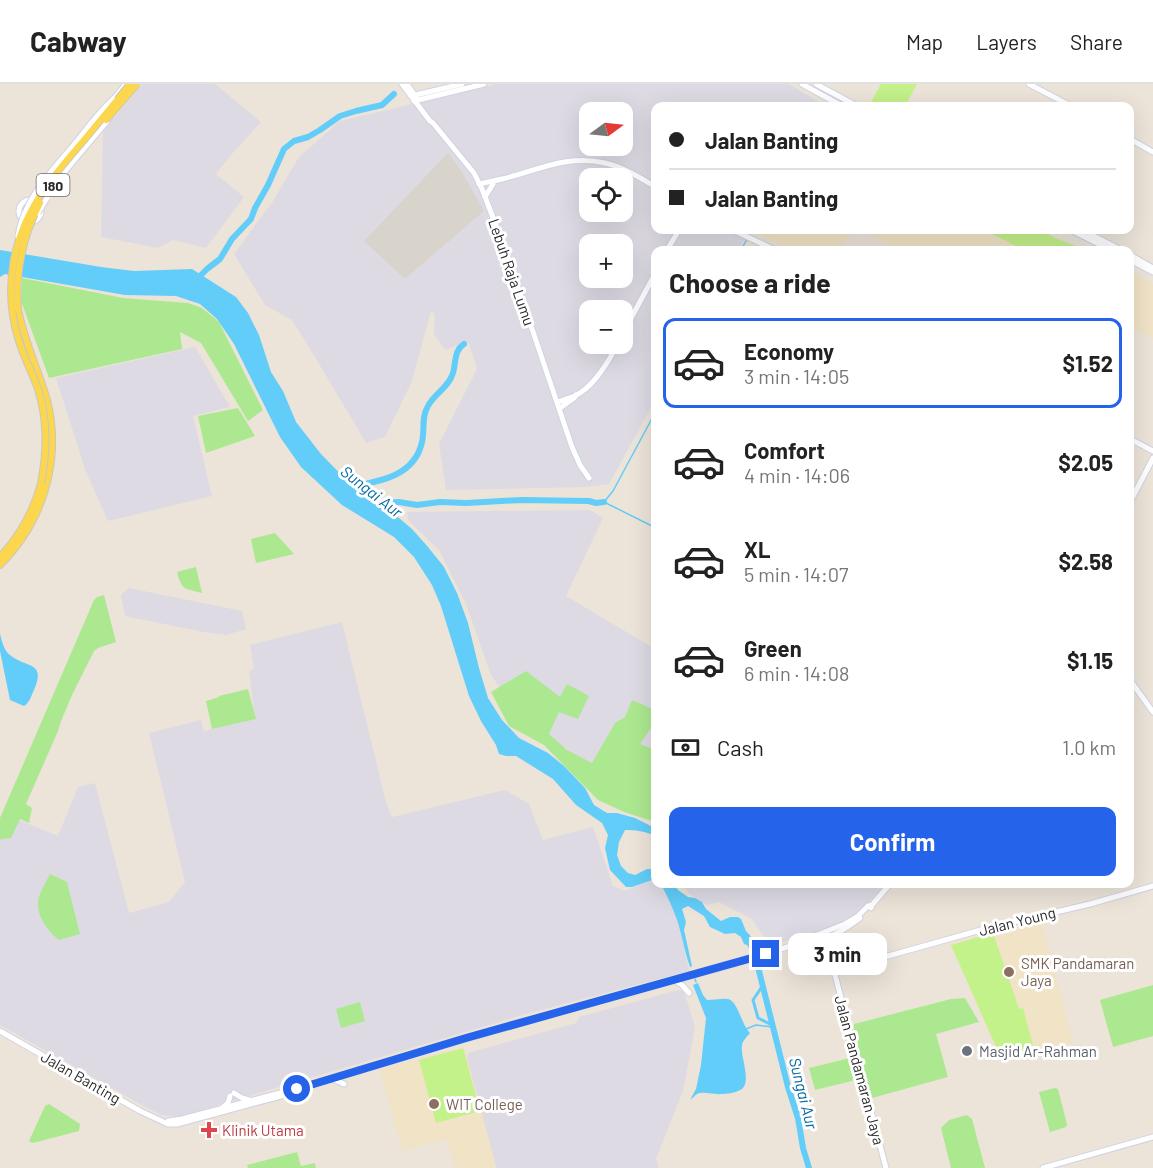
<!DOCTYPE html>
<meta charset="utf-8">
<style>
body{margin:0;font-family:Barlow,sans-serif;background:#f6f6f6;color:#222;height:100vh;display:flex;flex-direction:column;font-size:22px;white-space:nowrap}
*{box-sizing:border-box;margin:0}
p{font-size:20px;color:#767676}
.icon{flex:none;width:33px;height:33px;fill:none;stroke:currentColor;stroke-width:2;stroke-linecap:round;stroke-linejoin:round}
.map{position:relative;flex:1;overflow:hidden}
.side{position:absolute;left:651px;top:162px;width:483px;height:642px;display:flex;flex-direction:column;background:#fff;border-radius:12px;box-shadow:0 6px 24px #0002}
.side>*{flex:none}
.hud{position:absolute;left:651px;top:18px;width:483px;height:132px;border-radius:12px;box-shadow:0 6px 24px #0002;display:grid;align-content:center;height:132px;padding:0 18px;background:#fff}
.needle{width:39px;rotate:75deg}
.controls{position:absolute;left:579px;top:18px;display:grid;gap:12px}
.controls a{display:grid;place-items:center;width:54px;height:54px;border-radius:12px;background:#fff;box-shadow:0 6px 24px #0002;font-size:30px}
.end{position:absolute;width:27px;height:27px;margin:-14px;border:8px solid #2563eb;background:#fff;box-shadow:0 0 0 3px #fff}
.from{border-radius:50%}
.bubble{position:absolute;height:42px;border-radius:12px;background:#fff;box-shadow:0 6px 24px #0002;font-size:20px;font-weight:700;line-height:42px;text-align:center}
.hud b{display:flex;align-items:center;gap:21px;height:57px;font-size:22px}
.hud b+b{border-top:2px solid #e0e0e0}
.hud i{width:15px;height:15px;background:#222}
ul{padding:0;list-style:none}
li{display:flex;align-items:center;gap:18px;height:90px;margin:0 12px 9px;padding:0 6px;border:3px solid transparent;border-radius:12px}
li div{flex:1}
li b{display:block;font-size:22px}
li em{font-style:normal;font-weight:700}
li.on{border-color:#2563eb}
li>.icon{width:54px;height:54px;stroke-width:1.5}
h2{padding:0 18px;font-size:27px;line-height:72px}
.pay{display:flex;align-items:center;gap:15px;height:66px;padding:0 18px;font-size:22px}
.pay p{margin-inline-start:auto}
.button{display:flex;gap:12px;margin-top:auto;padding:12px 18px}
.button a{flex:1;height:69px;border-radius:12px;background:#2563eb;color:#fff;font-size:24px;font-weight:700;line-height:69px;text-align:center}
header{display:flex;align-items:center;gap:36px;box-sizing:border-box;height:84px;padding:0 30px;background:#fff;border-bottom:2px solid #e0e0e0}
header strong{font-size:28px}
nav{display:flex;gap:33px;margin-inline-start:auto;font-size:21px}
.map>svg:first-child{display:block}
.industrial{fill:#dddae4;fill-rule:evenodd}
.education{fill:#f0e3c6}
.green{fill:#ace890}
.pitch{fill:#c3f18a}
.plaza{fill:#d8d4cc}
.water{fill:#62cdf8}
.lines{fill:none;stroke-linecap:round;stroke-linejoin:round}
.stream{stroke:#62cdf8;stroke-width:1.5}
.canal{stroke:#62cdf8;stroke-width:3}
.river{stroke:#62cdf8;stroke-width:6}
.secondary-casing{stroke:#ced2e3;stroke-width:7}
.primary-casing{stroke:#c7c7c7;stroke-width:8}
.secondary{stroke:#fff;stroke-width:5}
.primary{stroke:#fcd74e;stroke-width:6}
.secondary-bridge-casing{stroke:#ced2e3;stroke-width:7;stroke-linecap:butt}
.primary-bridge-casing{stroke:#c7c7c7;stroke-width:8;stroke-linecap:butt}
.secondary-bridge{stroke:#fff;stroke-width:5}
.primary-bridge{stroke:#fcd74e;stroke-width:6}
.route{stroke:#2563eb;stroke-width:8}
.education-dot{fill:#8d6e63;stroke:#fff;stroke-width:2}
.worship-dot{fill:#6b7280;stroke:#fff;stroke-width:2}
.health-dot{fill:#e0444e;stroke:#fff;stroke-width:2}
.labels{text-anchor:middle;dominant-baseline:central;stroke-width:6;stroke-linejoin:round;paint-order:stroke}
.shield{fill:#fff;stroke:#696969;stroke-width:1.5}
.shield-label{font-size:14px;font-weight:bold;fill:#292929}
.street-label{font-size:15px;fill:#292929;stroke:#fff}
.education-label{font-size:15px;fill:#785e54;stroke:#fff;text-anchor:start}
.worship-label{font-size:15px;fill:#5b616d;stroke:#fff;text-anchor:start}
.health-label{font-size:15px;fill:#be3a42;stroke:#fff;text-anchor:start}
.water-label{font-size:16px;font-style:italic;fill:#0268a3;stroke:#fff}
</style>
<header>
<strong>Cabway</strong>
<nav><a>Map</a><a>Layers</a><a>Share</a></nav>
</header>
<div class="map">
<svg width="1153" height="1084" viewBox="0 0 1153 1084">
<rect width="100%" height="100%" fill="#ece4d9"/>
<!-- industrial -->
<g class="industrial">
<polygon points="142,0 215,0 261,38 231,71 216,90 244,113 206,164 173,156 158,164 101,153 103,48"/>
<path d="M 497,0 L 789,0 L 819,18 L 816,22 L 656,22 L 656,146 L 750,146 L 738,166 L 656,166 L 655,316 L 609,400 L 586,403 L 446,406 L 439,360 L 477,285 L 469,260 L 465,258 L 445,266 L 434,250 L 435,230 L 431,227 L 412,297 L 385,353 L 366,359 L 315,273 L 292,236 L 265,221 L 234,170 L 273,117 L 299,73 L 340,37 ZM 590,28 L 622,28 L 622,62 L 590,62 ZM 590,94 L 622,94 L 622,128 L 590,128 ZM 590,160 L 622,160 L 622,194 L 590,194 ZM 590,226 L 622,226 L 622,260 L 590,260 Z"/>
<polygon points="195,263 230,323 193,332 212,412 108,437 85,385 56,294"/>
<polygon points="590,426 603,434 566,512 655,565 655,681 594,684 521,634 491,591 466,520 439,466 409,437 407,428"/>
<polygon points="129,504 242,527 246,545 226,551 203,548 125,532 121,511"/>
<polygon points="342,538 386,718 392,733 505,706 529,720 543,756 593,743 613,802 624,807 655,795 656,800 660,800 670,814 683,855 689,887 526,930 178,1033 162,1031 149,1025 0,941 0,734 2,729 58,752 78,703 95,699 129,829 169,818 185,798 149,649 201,636 204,647 255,635 249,587 254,585 250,561"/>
<polygon points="684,800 886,800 858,829 842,838 810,850 770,862 752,835 719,818 707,821 688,809"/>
<polygon points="678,906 684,907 695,943 683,1007 656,1075 659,1084 496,1084 467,976 468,969 576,939 579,933"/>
</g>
<!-- education -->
<g class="education">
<polygon points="753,146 852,146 840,166 792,166 752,147"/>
<polygon points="868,146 1042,146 1053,153 1086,166 899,166 866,148"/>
<polygon points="1130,188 1153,200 1153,255 1130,243"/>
<polygon points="1040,836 1042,838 1073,959 1001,976 950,860"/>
<polygon points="464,963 496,1082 489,1084 455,1084 447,1055 402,1067 380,985"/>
</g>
<!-- green -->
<g class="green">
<polygon points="22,194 123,214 188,219 202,224 219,238 263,326 248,337 201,259 180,248 182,265 49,294 21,217"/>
<polygon points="238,324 255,352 206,369 198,332"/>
<polygon points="275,449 294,470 256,479 251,455"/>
<path d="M 196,483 L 202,509 C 184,504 182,507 177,488 Z"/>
<polygon points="104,511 116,558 98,564 94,567 72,611 61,637 58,647 26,720 32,724 29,739 20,735 11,754 1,755 0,757 0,734 94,516 97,513"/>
<polygon points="526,587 560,613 567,600 589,612 578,635 559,628 549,650 567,666 592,679 615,639 625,633 632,616 655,626 655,638 640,660 653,665 655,663 655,738 624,728 598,716 544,661 509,642 491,608"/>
<polygon points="248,605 256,635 212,645 206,617 219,613 219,612"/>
<path d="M 50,790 L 67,798 L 80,850 L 59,856 C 48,847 37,833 38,818 C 39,809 46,798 50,790 Z"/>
<polygon points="1153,901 1153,952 1113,963 1100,916"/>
<polygon points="965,914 979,938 936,950 948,993 872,1014 854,951 854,940 951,915"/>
<polygon points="360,918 365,937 341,944 336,925"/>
<polygon points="854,973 860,995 815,1006 809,984"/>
<polygon points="1055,1004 1058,1005 1067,1040 1066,1043 1050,1048 1039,1008"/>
<polygon points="49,1020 80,1040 79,1047 33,1059 29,1057 45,1022"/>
<polygon points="967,1031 972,1035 985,1084 951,1084 941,1044 949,1036"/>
<polygon points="297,1068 301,1082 315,1079 316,1084 248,1084 247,1081"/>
</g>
<!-- pitch -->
<g class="pitch">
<polygon points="881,0 917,0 905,22 879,22 871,18"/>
<polygon points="984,146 1042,146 1053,153 1086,166 1024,166"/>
<polygon points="993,849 1019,925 1023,924 1034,965 1001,974 951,861"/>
<polygon points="463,964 480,1027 436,1039 419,976"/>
</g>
<!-- plaza -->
<polygon class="plaza" points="448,69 458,82 470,102 484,127 405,195 364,157"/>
<!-- water -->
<g class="water">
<path d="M 0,166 L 101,183 L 134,187 L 192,185 L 236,213 L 248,229 L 259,251 L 271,288 L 283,307 L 296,338 L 321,370 L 362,412 L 392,428 L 412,445 L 428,463 L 444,483 L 457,509 L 468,539 L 479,584 L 488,614 L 502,636 L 519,654 L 548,669 L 564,682 L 585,704 L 594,721 L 607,729 L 617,729 L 635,734 L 655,744 L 655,752 C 645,747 636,746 625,746 L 619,758 L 617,771 L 621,782 L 628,789 L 635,791 L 647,785 L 655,785 L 655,795 L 632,803 L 626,803 L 610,786 L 605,764 L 608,751 L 602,739 L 576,721 L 553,695 L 516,672 L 506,672 L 499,670 L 496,661 L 481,637 L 469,612 L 441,522 L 432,501 L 414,473 L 394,453 L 342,421 L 301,383 L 280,353 L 234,260 L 217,235 L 200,220 L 176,212 L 125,211 L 5,190 L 0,193 Z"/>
<path d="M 0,550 C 2,557 4,567 10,571 C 25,584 47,577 34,606 C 31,612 30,618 24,622 L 10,616 L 0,567 Z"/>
<path d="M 661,800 L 674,800 L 678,806 L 688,813 L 695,814 L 702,818 L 706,825 L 721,837 L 730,833 L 738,833 L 741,835 L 746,847 L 755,857 L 754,865 L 750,866 L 747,861 L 744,860 L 741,853 L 735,849 L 725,850 L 710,843 L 704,832 L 688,822 L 682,825 L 686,838 L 684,846 L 692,882 L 690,883 C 686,872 684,861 681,850 C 677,832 669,816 661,800 Z"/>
<path d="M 698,899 L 703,911 L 707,916 C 713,916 723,914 728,915 C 738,917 741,940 750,949 C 747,953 743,956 742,961 C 740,973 753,1000 740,1006 C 735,1009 726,1010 721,1010 C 714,1011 704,1007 697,1010 C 695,1011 693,1014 690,1016 L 696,1005 L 701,981 L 706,934 L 693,901 Z"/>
</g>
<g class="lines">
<!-- stream -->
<g class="stream">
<polyline points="741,166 747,155"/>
<polyline points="656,327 613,407 604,418 656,444"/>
<polyline points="695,895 696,898"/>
<polyline points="746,945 756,941 773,943"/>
</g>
<!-- canal -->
<polyline class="canal" points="763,901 753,916 758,934 772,941"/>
<!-- river -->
<g class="river">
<polyline points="197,195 207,185 220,175 232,155 251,135 255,124 268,101 284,65 294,57 308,53 320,46 340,32 356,27 382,21 394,10"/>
<path d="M 344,404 C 374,398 414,395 422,358 C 425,346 421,333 428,322 C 434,310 449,303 453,289 C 456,279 454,266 464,260"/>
<polyline points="372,423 382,419 399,418 417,421 440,418 466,419 521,416 589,417 596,419 604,418"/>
<polyline points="757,879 788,1003 798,1034 803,1064 809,1084"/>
</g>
<defs>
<g id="secondary">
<polyline points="402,0 430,37 433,39 474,89 482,105 504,162 572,363 580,381 589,394"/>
<polyline points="407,0 416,13"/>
<polyline points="802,0 842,22"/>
<polyline points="816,0 857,22"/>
<polyline points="1029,0 1071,22"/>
<polyline points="411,12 462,0"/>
<polyline points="112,17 126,0"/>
<polyline points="414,17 484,0"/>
<polyline points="1130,55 1153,68"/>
<path d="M 479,100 C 487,98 494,97 502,95 C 537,87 567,70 605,79 C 623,83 640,94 656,103"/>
<polyline points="485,113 493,100"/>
<circle cx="30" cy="127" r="11"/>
<polyline points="43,117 56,98 109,35"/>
<polyline points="733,146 775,166"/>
<polyline points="1071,146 1111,166"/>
<polyline points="1082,146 1121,166"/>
<polyline points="667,166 679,146"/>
<polyline points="1130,171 1153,184"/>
<polyline points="1130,176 1153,188"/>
<polyline points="622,251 656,188"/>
<path d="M 558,318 C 565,315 574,313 580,309 C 596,299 609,276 618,260"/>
<polyline points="560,324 574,314 576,311"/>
<polyline points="1130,355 1153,367"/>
<polyline points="1130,418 1153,374"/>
<polyline points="1130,596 1153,628"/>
<polyline points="871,824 872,821 890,800"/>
<polyline points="823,855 827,869 830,872 886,1084"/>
<path d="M 793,862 C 815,864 843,847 860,834"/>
<polyline points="830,871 831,857 835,852"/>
<polyline points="833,885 877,874 881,874"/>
<polyline points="834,889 877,878 881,874 988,844 1090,820 1153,802"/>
<polyline points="674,896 682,901 689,909"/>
<polyline points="0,947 140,1027 168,1040 177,1040 281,1012 289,1008 327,995 392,976 791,862 797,859 845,840 857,833 868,822 872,821"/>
<polyline points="329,995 335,996 344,1000"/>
<polyline points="234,1009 242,1014 249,1016"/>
<polyline points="223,1023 228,1019 230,1012"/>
<polyline points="168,1037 182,1035 284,1008"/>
<polyline points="1043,1084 1153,1053"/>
</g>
<g id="primary">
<path d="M 0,473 C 20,452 33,428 41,400"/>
<path d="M 0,481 C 43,438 62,376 47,316 C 38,285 24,257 18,225"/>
</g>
</defs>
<!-- secondary casing -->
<use href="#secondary" class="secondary-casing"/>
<!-- primary casing -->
<use href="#primary" class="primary-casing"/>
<!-- secondary -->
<use href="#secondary" class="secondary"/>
<!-- primary -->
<use href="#primary" class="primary"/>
<defs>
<g id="secondary-bridge">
<polyline points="38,129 47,114"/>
<path d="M 18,152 C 24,114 53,86 76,58 C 88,43 99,28 113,15"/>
</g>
<g id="primary-bridge">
<polyline points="106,36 137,0"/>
<path d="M 18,225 C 15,187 23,152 40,119"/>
<path d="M 41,400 C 47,367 48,337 38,305 C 32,288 23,272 18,254 C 3,203 13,149 44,106 C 54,91 66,77 78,63 C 96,42 113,21 130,0"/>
</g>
</defs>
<!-- secondary-bridge casing -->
<use href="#secondary-bridge" class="secondary-bridge-casing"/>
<!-- primary-bridge casing -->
<use href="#primary-bridge" class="primary-bridge-casing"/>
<!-- secondary-bridge -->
<use href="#secondary-bridge" class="secondary-bridge"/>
<!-- primary-bridge -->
<use href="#primary-bridge" class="primary-bridge"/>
</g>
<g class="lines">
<!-- route -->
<polyline class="route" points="297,1005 466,954 766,870"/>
</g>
<!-- markers -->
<g class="education-dot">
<circle cx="1009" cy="888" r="6"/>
<circle cx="434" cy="1020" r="6"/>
</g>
<circle class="worship-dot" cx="967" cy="967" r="6"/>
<path class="health-dot" d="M206 1037h6v6h6v6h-6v6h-6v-6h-6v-6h6z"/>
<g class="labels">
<!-- shield labels -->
<rect class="shield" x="36.5" y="90" width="33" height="22" rx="4.5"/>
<g class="shield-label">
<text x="53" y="101">180</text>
</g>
<!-- street labels -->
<g class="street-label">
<text transform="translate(512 188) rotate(71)">Lebuh Raja Lumu</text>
<text transform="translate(1017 837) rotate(-14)">Jalan Young</text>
<text transform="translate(860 986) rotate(75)">Jalan Pandamaran Jaya</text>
<text transform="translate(81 993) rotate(30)">Jalan Banting</text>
</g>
<!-- education labels -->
<g class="education-label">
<text x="1021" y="879">SMK Pandamaran<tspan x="1021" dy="17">Jaya</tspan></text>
<text x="446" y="1020">WIT College</text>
</g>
<!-- worship labels -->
<g class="worship-label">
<text x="979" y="967">Masjid Ar-Rahman</text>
</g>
<!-- health labels -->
<g class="health-label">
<text x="222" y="1046">Klinik Utama</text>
</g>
<!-- water labels -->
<g class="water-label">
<text transform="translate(372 407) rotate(38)">Sungai Aur</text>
<text transform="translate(804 1009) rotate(76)">Sungai Aur</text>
</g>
</g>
</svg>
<div class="controls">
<a><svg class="needle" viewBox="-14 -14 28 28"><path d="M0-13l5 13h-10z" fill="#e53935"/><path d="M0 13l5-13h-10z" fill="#767676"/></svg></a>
<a><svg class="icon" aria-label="locate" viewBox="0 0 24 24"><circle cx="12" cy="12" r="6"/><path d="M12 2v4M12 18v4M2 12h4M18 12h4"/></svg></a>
<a>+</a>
<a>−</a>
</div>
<i class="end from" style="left:297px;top:1005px"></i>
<i class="end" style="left:766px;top:870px"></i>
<div class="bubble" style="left:788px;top:849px;width:99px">3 min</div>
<div class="hud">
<b><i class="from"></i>Jalan Banting</b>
<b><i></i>Jalan Banting</b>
</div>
<section class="side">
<h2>Choose a ride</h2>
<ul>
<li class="on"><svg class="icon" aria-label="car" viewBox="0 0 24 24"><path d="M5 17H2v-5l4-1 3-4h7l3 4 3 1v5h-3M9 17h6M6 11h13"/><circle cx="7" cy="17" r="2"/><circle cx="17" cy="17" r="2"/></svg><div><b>Economy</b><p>3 min · 14:05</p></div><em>$1.52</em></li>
<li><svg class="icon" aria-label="car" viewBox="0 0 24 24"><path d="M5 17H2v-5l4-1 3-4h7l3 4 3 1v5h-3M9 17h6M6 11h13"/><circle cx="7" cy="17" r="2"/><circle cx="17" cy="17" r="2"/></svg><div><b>Comfort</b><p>4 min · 14:06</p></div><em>$2.05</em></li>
<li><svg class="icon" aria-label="car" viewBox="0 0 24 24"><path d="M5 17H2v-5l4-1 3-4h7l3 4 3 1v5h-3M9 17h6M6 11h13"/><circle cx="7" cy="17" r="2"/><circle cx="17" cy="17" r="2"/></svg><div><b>XL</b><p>5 min · 14:07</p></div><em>$2.58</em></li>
<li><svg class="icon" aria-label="car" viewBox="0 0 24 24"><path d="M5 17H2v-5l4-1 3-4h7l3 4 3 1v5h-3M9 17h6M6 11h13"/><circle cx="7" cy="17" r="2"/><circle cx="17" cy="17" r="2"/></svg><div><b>Green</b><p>6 min · 14:08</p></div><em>$1.15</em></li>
</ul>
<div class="pay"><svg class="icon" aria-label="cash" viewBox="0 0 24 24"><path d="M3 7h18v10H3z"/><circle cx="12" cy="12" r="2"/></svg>Cash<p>1.0 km</p></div>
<div class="button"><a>Confirm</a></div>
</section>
</div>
